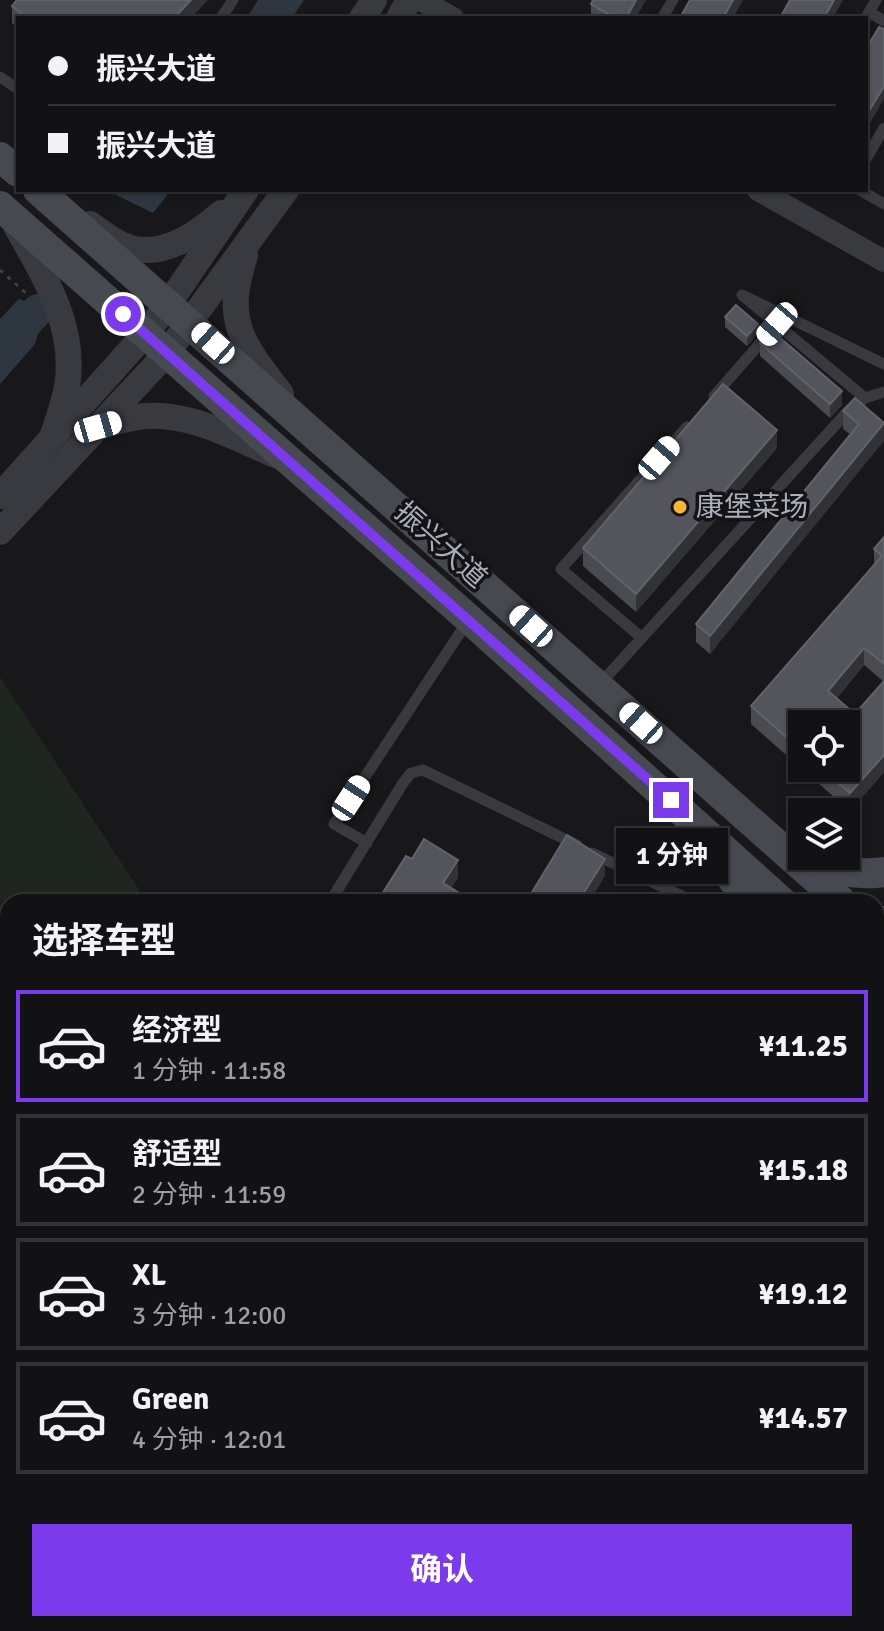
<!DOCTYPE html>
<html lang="zh">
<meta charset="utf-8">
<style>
body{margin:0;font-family:Signika,"Noto Sans SC",sans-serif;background:#1f2022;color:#f1f3f6;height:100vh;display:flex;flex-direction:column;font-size:30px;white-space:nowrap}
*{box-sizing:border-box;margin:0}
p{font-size:26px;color:#9c9ea0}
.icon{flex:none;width:44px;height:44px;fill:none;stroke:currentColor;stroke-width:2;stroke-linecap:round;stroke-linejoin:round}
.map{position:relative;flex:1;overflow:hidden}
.details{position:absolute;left:0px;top:894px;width:884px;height:738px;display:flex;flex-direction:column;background:#121214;border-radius:24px 24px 0 0;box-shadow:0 2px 6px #0004,0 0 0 2px #313234}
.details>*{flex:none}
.banner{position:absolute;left:16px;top:16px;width:852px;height:176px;border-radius:0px;box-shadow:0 2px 6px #0004,0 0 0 2px #313234;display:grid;align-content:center;height:176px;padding:0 32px;background:#121214}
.tools{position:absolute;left:788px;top:710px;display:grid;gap:16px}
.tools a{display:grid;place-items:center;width:72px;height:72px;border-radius:0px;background:#121214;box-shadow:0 2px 6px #0004,0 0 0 2px #313234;font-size:40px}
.end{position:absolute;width:36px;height:36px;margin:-18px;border:10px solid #7c3aed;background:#fff;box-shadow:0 0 0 4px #fff}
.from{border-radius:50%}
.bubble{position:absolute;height:56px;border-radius:0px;background:#121214;box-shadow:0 2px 6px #0004,0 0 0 2px #313234;font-size:26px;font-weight:700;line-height:56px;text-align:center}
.car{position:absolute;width:24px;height:48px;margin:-24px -12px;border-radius:10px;box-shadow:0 0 6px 2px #0007;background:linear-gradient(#fff 24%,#345 0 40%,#fff 0 76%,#345 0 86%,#fff 0)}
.banner b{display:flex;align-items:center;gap:28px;height:76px;font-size:30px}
.banner b+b{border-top:2px solid #313234}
.banner i{width:20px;height:20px;background:#f1f3f6}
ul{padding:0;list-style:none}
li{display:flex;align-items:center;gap:24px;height:112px;margin:0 16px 12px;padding:0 16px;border:4px solid #313234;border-radius:0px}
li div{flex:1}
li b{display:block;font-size:30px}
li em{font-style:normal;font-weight:700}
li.selected{border-color:#7c3aed}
li>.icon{width:72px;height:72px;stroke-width:1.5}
h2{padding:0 32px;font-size:36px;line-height:96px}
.action{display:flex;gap:16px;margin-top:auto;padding:16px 32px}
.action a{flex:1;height:92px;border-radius:0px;background:#7c3aed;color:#fff;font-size:32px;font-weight:700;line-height:92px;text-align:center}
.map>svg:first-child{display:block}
.green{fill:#1e261f}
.water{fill:#2e3740}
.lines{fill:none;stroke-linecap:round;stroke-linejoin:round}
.river{stroke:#2e3740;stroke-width:32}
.path{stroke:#3f4147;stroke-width:3;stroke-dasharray:4 6;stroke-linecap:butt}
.service{stroke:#393a40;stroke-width:11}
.minor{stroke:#393a40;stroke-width:22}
.tertiary{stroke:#393a40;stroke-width:26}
.secondary{stroke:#474950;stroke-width:30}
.primary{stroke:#55575f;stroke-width:34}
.wall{fill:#494b50;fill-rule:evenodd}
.shaded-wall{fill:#313236}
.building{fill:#54555c;stroke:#61636a;stroke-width:2}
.route{stroke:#7c3aed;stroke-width:10}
.poi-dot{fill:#f7b734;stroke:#131316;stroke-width:3}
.labels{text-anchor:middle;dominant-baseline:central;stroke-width:7;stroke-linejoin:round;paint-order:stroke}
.poi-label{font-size:28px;fill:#aaafbb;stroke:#131316;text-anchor:start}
.street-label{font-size:28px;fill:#aaafbb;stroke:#131316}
</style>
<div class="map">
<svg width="884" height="1631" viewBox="0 0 884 1631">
<rect width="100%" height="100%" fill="#18181b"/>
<!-- green -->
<g class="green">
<polygon points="0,677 147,902 8,902 8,1624 182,1624 176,1631 0,1631"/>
<polygon points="367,1624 533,1624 541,1631 361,1631"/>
</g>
<!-- water -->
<g class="water">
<polygon points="258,0 304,0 292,18 247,18"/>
<polygon points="115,190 171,190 153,213 112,193"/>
<polygon points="19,299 27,302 41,323 35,344 0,384 0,319"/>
</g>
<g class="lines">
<!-- river -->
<polyline class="river" points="0,351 38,310"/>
<!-- path -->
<polyline class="path" points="0,270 26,293"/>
<!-- service -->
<g class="service">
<polyline points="869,12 884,21"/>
<polyline points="221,18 233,0"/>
<polyline points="662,18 673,0"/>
<polyline points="866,18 876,0"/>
<polyline points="0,77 18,89"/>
<polyline points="866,159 884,128"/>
<polyline points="860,190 884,204"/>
<polyline points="884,364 742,295 865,398 884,392"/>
<polyline points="714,396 777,324"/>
<polyline points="642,638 561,569 687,427"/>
<polyline points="599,685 849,410 865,398"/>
<polyline points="367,843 334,824 469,619"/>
<polyline points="592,853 694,902"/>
<polyline points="330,902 403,783 411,773 423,770 577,845"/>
<polyline points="876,1177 884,1175"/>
<polyline points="554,1624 562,1631"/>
</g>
<!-- minor -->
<g class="minor">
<polyline points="421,0 453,18"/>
<polyline points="758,190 884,261"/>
</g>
<!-- tertiary -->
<g class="tertiary">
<polyline points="362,18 374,0"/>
<polyline points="399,18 409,0"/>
<path d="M 15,224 C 43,275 77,325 67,387 C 64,403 58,419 53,435"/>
<path d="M 90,224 C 103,233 119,246 135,249 C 168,255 198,233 221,213"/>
<path d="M 245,256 C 223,322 242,343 281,394"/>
<path d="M 98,427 C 114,422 130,417 147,416 C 192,413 237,439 278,456"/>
<polyline points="0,496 145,334 169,303 246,190"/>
<polyline points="0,532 167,353 286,190"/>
</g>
<!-- secondary -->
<g class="secondary">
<polyline points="0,157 18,172"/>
<polyline points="38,190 842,902"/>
<polyline points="0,206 469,619 782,902"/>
<path d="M 805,856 C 831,871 855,876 884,872"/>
<polyline points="722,865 749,902"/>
</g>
<!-- primary -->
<g class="primary">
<polyline points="876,932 884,923"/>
<polyline points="876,992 884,983"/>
<polyline points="261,1631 267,1624"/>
<polyline points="320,1631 326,1624"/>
</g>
</g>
<!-- wall -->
<g class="wall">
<polygon points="591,4 636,18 591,18"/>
<polygon points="12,6 191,18 18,18 18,28 12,23"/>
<polygon points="725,317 758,333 747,346 725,327"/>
<polygon points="760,343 842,405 830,418 760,356"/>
<polygon points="843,411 884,422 710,654 696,642 696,624 850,434 843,429"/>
<polygon points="777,448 636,612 583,566 583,548"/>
<path d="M 884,537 L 884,772 L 850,811 L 751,724 L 751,706 L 874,565 L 874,549 ZM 864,665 L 883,681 L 855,714 L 837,698 ZM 802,724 L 846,768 L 802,768 Z"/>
</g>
<!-- shaded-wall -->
<g class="shaded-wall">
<polygon points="191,0 208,0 191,18 174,18"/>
<polygon points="636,0 646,0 636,18 626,18"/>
<polygon points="733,0 743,0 733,18 723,18"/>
<polygon points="834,0 843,0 833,18 824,18"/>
<polygon points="884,86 884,99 866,130 866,116"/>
<polygon points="758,324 758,333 747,346 747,336"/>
<polygon points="842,391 842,405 830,418 830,404"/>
<polygon points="884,423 884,441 710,654 710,636"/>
<polygon points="777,430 777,448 636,612 636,594"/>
<polygon points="864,648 864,665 828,709 828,691"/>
<polygon points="884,755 884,772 850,811 850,793"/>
<polygon points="605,859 605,876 589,902 578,902"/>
<polygon points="458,860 458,878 443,901 443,883"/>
<polygon points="675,1624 686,1624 681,1631 669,1631"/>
</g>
<!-- building -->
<g class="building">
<polygon points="17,0 191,0 174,18 27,18 12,6"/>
<polygon points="593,0 636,0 626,18 615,18 591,4"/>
<polygon points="690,0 733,0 723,18 680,18"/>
<polygon points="790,0 834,0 824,18 780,18"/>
<polygon points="879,27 884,29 884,86 866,116 866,49"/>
<polygon points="736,305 758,324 747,336 725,317"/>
<polygon points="771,330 842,391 830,404 760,343"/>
<polygon points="723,384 777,430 636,594 583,548"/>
<polygon points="855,398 884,423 710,636 696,624 859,424 843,411"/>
<polygon points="884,537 884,664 864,648 828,691 855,714 884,681 884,755 850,793 821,768 846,768 846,724 802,724 802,751 751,706 882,556 874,549"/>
<polygon points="567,835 605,859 578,902 526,902"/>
<polygon points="424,839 458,860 443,883 474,902 377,902 406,856 412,859"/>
<polygon points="668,897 676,902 665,902"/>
<polygon points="650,1624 675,1624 669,1631 644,1631"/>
</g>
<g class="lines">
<!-- route -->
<polyline class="route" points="123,314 671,800"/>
</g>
<!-- markers -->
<circle class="poi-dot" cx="680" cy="507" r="8"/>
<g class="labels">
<!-- poi labels -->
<g class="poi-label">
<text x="696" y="507">康堡菜场</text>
</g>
<!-- street labels -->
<g class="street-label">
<text transform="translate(441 545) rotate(42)">振兴大道</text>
</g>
</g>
</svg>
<div class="tools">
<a><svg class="icon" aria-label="locate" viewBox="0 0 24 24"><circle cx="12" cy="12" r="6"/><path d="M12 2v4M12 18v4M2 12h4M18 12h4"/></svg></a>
<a><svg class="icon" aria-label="layers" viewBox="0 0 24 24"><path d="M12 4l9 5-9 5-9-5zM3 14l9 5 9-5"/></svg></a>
</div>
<i class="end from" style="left:123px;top:314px"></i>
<i class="end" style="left:671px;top:800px"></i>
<div class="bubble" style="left:616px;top:828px;width:112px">1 分钟</div>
<i class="car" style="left:777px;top:324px;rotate:221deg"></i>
<i class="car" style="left:213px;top:343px;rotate:312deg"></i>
<i class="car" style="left:98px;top:427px;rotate:74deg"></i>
<i class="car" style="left:659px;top:458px;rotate:41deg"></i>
<i class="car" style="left:531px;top:626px;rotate:312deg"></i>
<i class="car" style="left:641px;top:723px;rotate:312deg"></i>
<i class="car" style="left:351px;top:798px;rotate:33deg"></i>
<div class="banner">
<b><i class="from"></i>振兴大道</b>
<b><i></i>振兴大道</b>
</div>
<section class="details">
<h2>选择车型</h2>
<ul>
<li class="selected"><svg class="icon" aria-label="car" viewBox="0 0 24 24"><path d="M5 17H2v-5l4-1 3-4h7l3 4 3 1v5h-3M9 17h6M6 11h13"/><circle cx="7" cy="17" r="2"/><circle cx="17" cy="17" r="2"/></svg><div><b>经济型</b><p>1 分钟 · 11:58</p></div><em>¥11.25</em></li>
<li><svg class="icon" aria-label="car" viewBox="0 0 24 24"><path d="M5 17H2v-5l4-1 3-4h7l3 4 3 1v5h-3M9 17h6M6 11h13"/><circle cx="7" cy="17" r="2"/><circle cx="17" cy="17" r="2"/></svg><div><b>舒适型</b><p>2 分钟 · 11:59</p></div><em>¥15.18</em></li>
<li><svg class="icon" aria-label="car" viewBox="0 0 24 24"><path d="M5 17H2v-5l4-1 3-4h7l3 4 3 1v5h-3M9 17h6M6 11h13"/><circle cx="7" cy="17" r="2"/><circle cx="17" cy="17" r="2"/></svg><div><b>XL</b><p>3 分钟 · 12:00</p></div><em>¥19.12</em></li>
<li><svg class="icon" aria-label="car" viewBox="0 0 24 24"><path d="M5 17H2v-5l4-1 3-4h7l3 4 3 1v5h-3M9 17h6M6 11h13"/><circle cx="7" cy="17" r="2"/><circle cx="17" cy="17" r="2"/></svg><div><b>Green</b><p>4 分钟 · 12:01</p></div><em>¥14.57</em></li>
</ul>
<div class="action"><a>确认</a></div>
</section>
</div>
